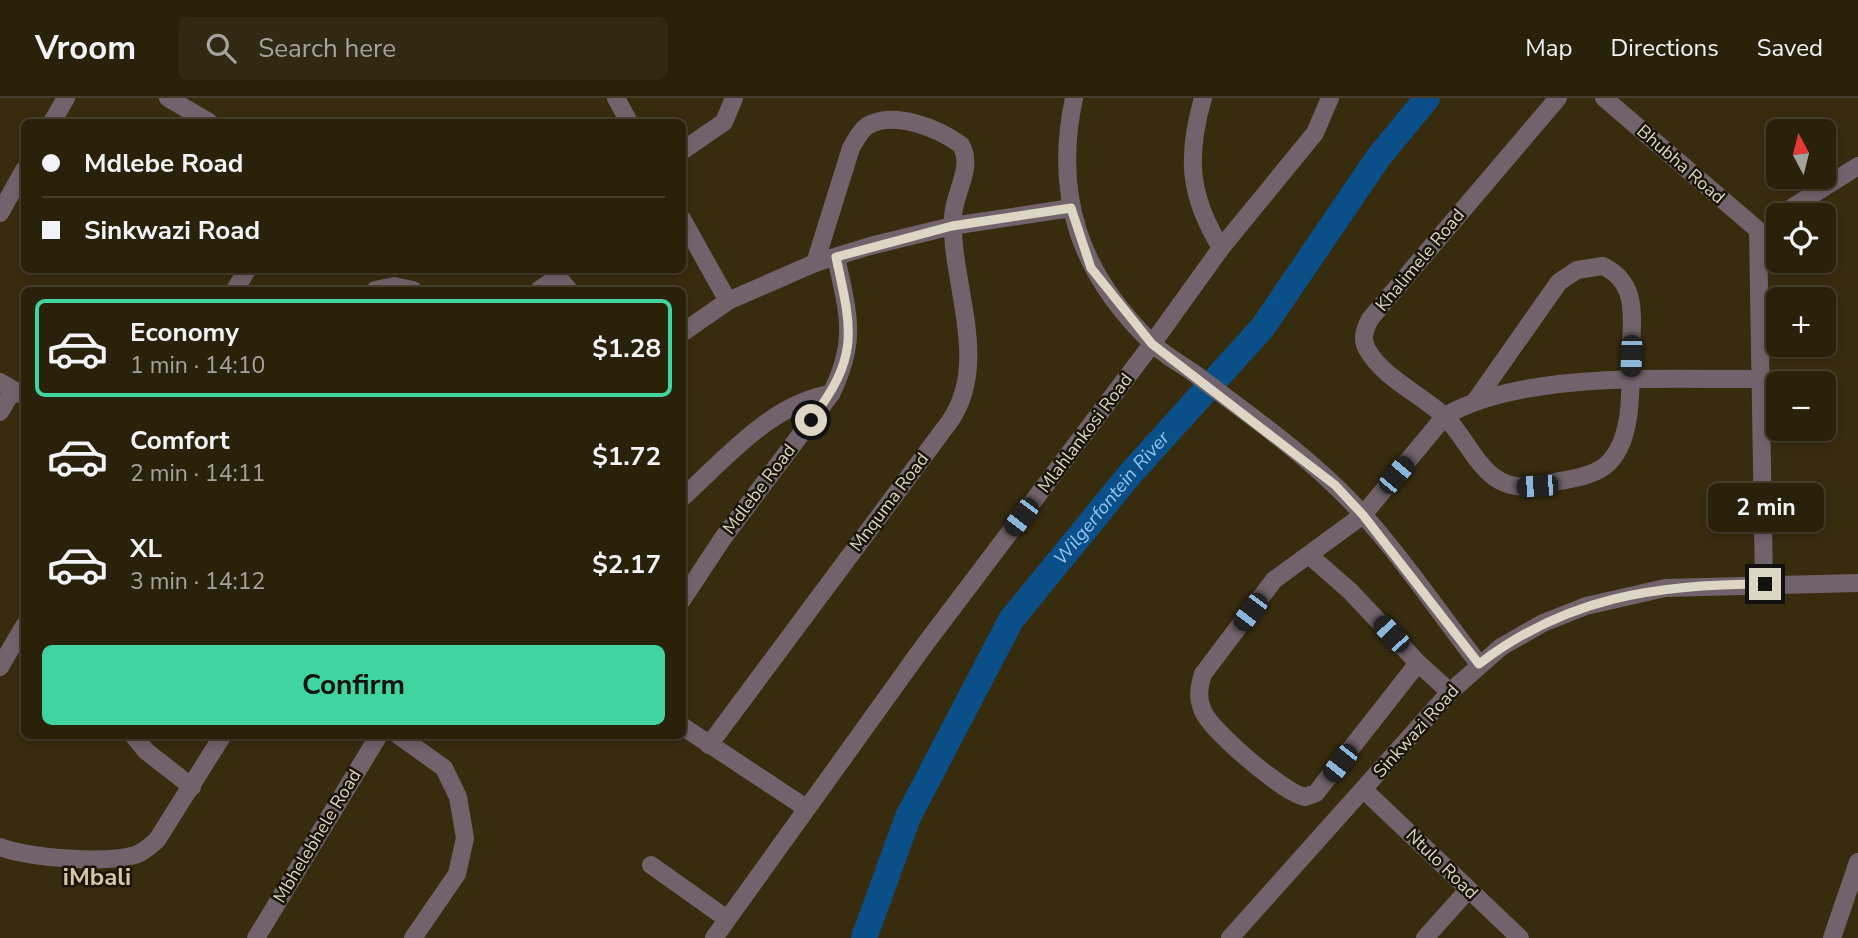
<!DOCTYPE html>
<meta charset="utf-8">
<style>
body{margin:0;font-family:"Nunito Sans",sans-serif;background:#322914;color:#f1f3f6;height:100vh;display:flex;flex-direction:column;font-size:26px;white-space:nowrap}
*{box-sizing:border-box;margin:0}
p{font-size:23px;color:#a5a39d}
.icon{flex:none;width:38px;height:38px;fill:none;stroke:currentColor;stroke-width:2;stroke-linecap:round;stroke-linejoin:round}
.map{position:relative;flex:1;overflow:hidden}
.details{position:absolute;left:21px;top:189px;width:665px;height:452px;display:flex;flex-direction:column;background:#2a210b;border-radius:10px;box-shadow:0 4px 10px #0003,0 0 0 2px #463e2c}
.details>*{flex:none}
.top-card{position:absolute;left:21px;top:21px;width:665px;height:154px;border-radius:10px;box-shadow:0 4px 10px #0003,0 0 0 2px #463e2c;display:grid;align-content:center;height:154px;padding:0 21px;background:#2a210b}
.needle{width:46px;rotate:353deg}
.controls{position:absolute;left:1766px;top:21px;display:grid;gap:14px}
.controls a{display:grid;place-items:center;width:70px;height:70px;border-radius:10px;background:#2a210b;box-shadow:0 4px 10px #0003,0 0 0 2px #463e2c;font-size:35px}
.end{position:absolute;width:32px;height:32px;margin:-16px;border:9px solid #ddd6c5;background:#111;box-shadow:0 0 0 4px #111}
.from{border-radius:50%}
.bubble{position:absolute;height:49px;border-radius:10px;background:#2a210b;box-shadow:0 4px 10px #0003,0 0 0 2px #463e2c;font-size:23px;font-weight:700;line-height:49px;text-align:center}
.car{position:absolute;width:21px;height:42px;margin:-21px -10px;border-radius:9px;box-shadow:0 0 5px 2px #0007;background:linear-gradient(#222 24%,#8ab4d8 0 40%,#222 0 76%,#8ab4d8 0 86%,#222 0)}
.top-card b{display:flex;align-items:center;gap:24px;height:66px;font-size:26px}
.top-card b+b{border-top:2px solid #463e2c}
.top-card i{width:18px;height:18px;background:#f1f3f6}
ul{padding:12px 0 0;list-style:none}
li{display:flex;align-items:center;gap:21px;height:98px;margin:0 14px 10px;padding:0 7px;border:4px solid transparent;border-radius:10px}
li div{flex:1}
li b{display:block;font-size:26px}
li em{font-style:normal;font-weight:700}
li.active{border-color:#40d4a1}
li>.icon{width:63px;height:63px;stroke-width:1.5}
.button{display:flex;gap:14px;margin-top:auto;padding:14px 21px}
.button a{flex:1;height:80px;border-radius:10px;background:#40d4a1;color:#111;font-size:28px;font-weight:700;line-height:80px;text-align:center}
header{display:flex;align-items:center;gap:42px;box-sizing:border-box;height:98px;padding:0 35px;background:#2a210b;border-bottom:2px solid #463e2c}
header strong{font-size:33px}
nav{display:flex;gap:38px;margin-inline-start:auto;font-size:24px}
.search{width:490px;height:63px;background:#322914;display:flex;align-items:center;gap:18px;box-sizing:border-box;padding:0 24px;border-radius:10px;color:#a5a39d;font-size:26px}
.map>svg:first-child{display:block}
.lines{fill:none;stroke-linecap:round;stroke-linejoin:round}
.river{stroke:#0a4f88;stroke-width:26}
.minor{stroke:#71636b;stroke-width:18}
.route{stroke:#ddd6c5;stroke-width:9}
.labels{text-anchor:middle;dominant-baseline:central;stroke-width:5;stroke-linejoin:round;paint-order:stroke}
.street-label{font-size:18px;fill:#ddd6c5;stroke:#1b1509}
.water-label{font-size:19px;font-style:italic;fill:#95c3f5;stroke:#1b1509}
.district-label{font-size:24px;font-weight:bold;fill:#d6c7a5;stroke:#1b1509}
</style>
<header>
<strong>Vroom</strong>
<div class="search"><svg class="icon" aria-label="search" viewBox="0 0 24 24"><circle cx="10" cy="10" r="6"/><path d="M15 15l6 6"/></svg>Search here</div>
<nav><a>Map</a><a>Directions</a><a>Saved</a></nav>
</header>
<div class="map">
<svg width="1858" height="840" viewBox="0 0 1858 840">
<rect width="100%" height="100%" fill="#382c0f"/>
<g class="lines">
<!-- river -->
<path class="river" id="s1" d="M 864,840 L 908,719 L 1011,522 L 1131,375 L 1263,229 L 1378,60 L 1427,0"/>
<!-- minor -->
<g class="minor">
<polyline points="168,0 209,24"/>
<polyline points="616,0 629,24"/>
<path d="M 1074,0 C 1053,98 1080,176 1152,245 C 1164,257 1181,266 1195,276 C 1241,311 1290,345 1332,385 C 1388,437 1432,506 1479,566"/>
<path d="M 1203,0 C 1186,59 1189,98 1221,150"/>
<polyline points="1604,0 1758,132"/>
<polyline points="52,24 66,0"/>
<polyline points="682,53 724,24 734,0"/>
<polyline points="0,115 24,72"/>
<polyline points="1780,117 1858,68"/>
<polyline points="682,121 728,203"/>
<polyline points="1758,132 1764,486"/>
<polyline points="552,172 569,192"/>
<polyline points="235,192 247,172"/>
<polyline points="375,192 394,188 413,192"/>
<polyline points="539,192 558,179"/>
<polyline points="682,235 728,203 815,165 870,148 952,128 1071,110"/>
<polyline points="0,284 24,298"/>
<path d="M 1476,302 L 1559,184 L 1577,172 L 1603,168 C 1638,185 1632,218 1631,251 C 1630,286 1635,344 1605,368 C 1592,378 1572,381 1555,384 C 1534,389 1513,393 1494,379 C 1473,363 1462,334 1443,317 C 1419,295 1383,280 1367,251 C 1361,240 1365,231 1370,221 L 1558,0"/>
<polyline points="0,314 13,292"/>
<path d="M 682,400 C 725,361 772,305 831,296"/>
<polyline points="1310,458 1350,493 1418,565"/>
<path d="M 682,502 L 723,440 L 831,296 C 858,241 848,216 836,159"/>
<polyline points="0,569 24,528"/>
<path d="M 1450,594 L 1418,565 L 1316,695 L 1305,699 C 1284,695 1211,633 1203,613 C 1197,600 1199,589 1203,576 L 1274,482 L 1363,417 L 1445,318 C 1524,272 1671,282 1762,281"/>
<polyline points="682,628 806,710"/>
<polyline points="133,637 146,653 192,689"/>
<polyline points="398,637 444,670 458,699 465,740 457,776 413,840"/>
<path d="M 709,647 L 950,323 C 991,263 950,185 953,119 C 954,94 974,70 961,47 C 938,30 893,12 867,28 C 859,34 856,42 851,50 L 815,165"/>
<polyline points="1364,692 1520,840"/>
<path d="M 0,749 C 29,760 105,766 135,757 C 144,754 150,748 157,742 L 223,637"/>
<polyline points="651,767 727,821"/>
<polyline points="256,840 379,637"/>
<polyline points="714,840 923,549 1152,246 1221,150 1315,35 1330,0"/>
<polyline points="1230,840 1450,594 1501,549 1543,525 1586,508 1665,490 1858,485"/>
<polyline points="1425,840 1468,792"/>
<polyline points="1832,840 1858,764"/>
</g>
</g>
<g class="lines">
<!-- route -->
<path class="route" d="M 811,322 C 860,258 852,233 836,159 L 952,128 L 1071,110 L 1091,170 L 1152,246 L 1335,387 L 1363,417 L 1479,566 C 1566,499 1658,486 1765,486"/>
</g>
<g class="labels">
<!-- street labels -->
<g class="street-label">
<text transform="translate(1681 66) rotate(41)">Bhubha Road</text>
<text transform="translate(1420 162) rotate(-50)">Khalimele Road</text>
<text transform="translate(1085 335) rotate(-53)">Mlahlankosi Road</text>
<text transform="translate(759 391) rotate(-53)">Mdlebe Road</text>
<text transform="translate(889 404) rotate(-53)">Mnquma Road</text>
<text transform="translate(1416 633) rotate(-48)">Sinkwazi Road</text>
<text transform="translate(317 738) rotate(-59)">Mbhelebhele Road</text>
<text transform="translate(1442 766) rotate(44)">Ntulo Road</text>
</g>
<!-- water labels -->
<g class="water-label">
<text stroke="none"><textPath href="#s1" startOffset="509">Wilgerfontein River</textPath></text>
</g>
<!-- district labels -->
<g class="district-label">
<text x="97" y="779">iMbali</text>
</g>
</g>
</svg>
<div class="controls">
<a><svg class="needle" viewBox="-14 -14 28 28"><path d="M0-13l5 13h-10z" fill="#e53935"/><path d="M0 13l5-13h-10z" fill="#a5a39d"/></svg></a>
<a><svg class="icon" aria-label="locate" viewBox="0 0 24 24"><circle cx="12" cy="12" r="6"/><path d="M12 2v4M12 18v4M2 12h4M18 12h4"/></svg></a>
<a>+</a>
<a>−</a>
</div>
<i class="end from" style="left:811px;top:322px"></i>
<i class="end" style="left:1765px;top:486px"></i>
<div class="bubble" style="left:1708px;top:385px;width:116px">2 min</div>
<i class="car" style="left:1631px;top:258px;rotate:182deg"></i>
<i class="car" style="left:1396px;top:377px;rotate:40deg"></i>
<i class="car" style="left:1537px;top:388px;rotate:266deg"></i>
<i class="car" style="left:1021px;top:419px;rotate:217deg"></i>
<i class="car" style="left:1250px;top:514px;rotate:217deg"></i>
<i class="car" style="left:1391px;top:536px;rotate:317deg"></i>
<i class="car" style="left:1340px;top:665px;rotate:218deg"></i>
<div class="top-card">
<b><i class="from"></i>Mdlebe Road</b>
<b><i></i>Sinkwazi Road</b>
</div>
<section class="details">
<ul>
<li class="active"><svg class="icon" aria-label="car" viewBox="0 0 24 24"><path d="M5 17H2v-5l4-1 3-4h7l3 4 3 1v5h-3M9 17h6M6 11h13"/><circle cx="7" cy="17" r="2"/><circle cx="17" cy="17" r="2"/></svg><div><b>Economy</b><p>1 min · 14:10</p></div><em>$1.28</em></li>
<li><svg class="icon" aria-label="car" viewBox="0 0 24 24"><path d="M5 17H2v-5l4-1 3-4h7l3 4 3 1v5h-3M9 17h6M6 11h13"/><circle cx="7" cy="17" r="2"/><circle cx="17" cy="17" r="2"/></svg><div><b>Comfort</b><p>2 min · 14:11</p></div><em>$1.72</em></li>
<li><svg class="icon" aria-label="car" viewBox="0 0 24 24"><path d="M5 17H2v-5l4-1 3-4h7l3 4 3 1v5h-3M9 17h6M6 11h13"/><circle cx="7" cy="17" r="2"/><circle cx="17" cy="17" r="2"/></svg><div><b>XL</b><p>3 min · 14:12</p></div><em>$2.17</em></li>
</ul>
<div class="button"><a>Confirm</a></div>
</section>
</div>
